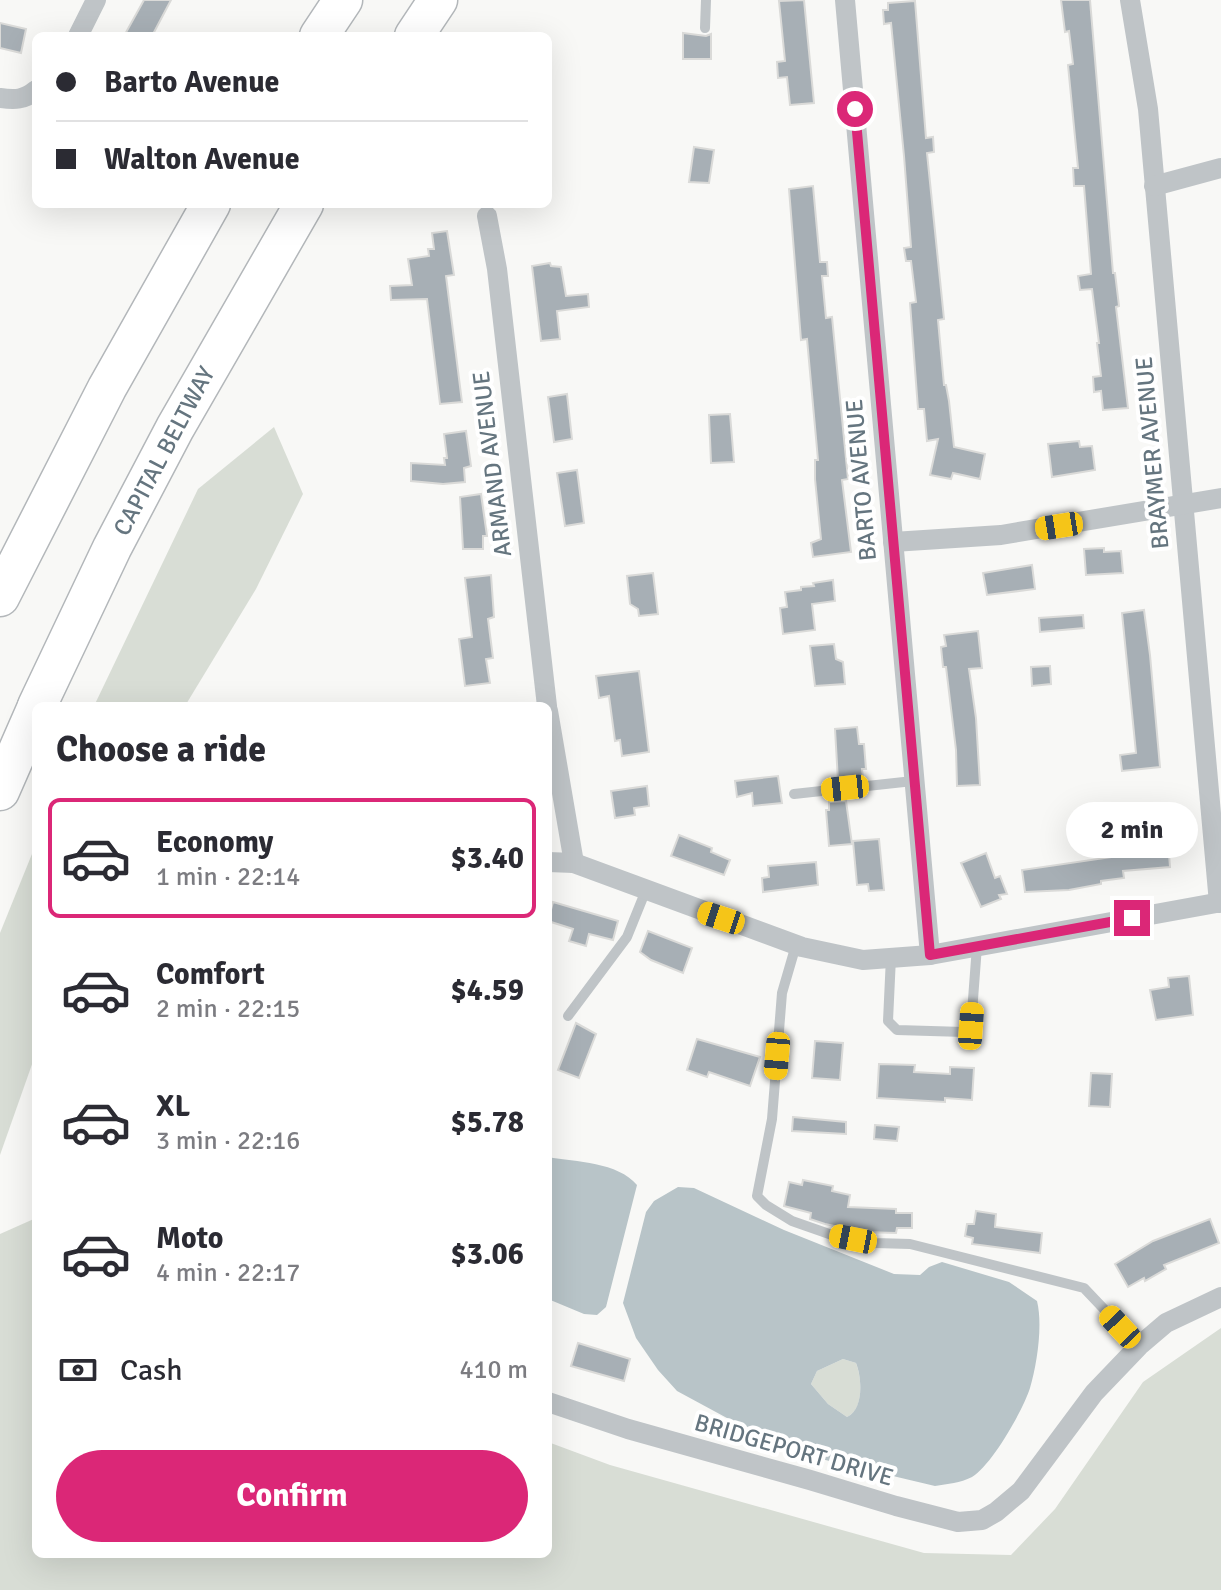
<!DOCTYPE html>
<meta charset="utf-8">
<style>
body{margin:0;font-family:Signika,sans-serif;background:#f2f2f3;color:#2b2b33;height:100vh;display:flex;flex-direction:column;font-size:30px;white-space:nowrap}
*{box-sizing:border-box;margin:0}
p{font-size:26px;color:#7c7c81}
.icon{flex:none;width:44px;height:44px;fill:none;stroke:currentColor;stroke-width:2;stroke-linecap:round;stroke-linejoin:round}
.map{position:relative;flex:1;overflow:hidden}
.sheet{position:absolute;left:32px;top:702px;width:520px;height:856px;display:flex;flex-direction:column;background:#fff;border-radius:12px;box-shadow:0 8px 32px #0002}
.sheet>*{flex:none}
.banner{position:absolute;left:32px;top:32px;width:520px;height:176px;border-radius:12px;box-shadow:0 8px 32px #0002;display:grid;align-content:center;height:176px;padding:0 24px;background:#fff}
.end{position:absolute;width:36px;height:36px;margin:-18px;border:10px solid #db2777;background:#fff;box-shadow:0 0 0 4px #fff}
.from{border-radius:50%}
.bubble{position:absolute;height:56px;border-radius:28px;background:#fff;box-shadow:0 8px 32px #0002;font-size:26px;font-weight:700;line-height:56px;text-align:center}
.car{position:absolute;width:24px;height:48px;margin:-24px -12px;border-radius:10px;box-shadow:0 0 6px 2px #0007;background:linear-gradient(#f5c518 24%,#345 0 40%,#f5c518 0 76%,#345 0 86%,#f5c518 0)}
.banner b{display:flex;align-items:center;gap:28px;height:76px;font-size:30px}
.banner b+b{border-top:2px solid #e1e1e2}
.banner i{width:20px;height:20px;background:#2b2b33}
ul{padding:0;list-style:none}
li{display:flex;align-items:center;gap:24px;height:120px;margin:0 16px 12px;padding:0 8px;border:4px solid transparent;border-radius:12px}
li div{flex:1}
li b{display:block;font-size:30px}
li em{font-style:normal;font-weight:700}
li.selected{border-color:#db2777}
li>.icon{width:72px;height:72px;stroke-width:1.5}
h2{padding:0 24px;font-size:36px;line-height:96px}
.pay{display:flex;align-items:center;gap:20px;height:88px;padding:0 24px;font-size:30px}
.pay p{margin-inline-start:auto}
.cta{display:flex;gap:16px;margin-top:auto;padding:16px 24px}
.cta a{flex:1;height:92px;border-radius:48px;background:#db2777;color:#fff;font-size:32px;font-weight:700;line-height:92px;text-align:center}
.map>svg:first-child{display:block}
.green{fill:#d8ddd5}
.water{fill:#b8c4c8;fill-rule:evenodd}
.building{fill:#a7afb5;stroke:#dadad8;stroke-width:2}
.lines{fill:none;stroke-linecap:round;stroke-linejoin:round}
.motorway-casing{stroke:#b3b7ba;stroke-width:41}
.service{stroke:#bfc4c7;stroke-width:10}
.minor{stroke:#bfc4c7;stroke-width:20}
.motorway{stroke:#fff;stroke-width:38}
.route{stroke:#db2777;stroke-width:10}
.labels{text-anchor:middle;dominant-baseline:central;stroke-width:8;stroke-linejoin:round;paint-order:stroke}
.street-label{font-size:24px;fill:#65757f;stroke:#fff}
</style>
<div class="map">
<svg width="1221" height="1590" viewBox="0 0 1221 1590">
<rect width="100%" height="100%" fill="#f8f8f6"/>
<!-- green -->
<g class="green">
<polygon points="274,427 303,494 256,589 185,706 94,706 198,489"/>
<polygon points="36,844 36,1053 0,1155 0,933"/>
<polygon points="36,1218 36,1554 548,1554 548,1442 610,1465 924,1553 1011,1555 1055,1509 1143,1382 1221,1328 1221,1590 0,1590 0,1234"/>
<path d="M 843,1359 L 856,1363 C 862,1379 864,1409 847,1417 L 828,1404 L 811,1384 L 817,1371 Z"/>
</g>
<!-- water -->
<g class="water">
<path d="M 548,1157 C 576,1162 618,1162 637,1185 L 606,1307 L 597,1315 L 584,1314 L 548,1299 Z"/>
<path d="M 678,1187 L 694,1188 L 784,1230 L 894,1274 L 920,1275 L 929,1267 L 942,1262 L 1009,1282 L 1037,1301 C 1043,1325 1037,1364 1030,1388 C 1023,1410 992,1465 972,1477 C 960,1483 948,1484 935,1486 L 817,1458 L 738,1424 L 677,1391 L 658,1370 L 636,1338 L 623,1303 L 646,1212 L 654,1201 ZM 843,1359 L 856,1363 C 862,1378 864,1409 847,1417 L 828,1404 L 811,1384 L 817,1371 Z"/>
</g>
<!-- building -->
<g class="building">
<polygon points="144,0 171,0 152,36 124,36"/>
<polygon points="804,0 814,103 790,105 787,77 778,78 777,62 785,61 779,1"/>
<polygon points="1061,0 1090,0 1113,273 1115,273 1119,306 1116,307 1128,408 1103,410 1101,391 1094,392 1093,377 1101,376 1097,343 1099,343 1092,289 1080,290 1078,276 1091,274 1084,186 1074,186 1073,168 1078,168 1068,65 1073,64 1069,31 1065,32"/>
<polygon points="915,1 926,138 933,137 934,152 927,153 944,319 938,320 944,385 946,385 949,401 954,447 985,454 980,479 953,473 951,479 930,475 938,439 927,441 924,409 918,409 910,303 916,302 911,261 906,261 904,248 911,247 904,156 891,23 884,24 883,10 888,10 888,3"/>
<polygon points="0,23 26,29 21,53 0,48"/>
<polygon points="683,33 706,36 711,34 711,59 683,59"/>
<polygon points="694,147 714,150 709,183 689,182"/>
<polygon points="813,186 820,262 827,262 828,276 822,276 826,318 832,317 835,348 848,479 842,480 851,552 813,557 811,543 821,539 815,479 815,460 818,460 807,339 801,340 789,189"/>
<polygon points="447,231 454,275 446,276 462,402 440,404 427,299 391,300 390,286 412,285 408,259 429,256 428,249 434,249 432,233"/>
<polygon points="550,263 551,266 561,267 566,296 588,294 589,307 557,311 560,339 541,341 532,266"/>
<polygon points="567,394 572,439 554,442 548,397"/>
<polygon points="730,414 734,462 711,463 709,415"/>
<polygon points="466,431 471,466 464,468 465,482 443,484 411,481 411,463 445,465 444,458 447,458 444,434"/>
<polygon points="1079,441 1080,447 1092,446 1095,470 1052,477 1048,444"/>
<polygon points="577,470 584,523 565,526 557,473"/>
<polygon points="481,494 487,536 483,536 483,549 463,549 460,497"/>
<polygon points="1104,548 1104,552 1121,551 1123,573 1086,575 1084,549"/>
<polygon points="1032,565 1035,589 987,595 983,573"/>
<polygon points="653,573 658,614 639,616 638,609 630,604 627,576"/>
<polygon points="491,575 494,617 488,619 493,658 486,659 490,683 465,686 459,639 472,637 465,578"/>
<polygon points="833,580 835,601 812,604 815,630 783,634 780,608 787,607 785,592 801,590 801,587 814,586 813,583"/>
<polygon points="1144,610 1150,655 1160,767 1122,771 1120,755 1136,753 1122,613"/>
<polygon points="1083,615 1084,628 1040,632 1039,618"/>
<polygon points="978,631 982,668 969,669 976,718 980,785 957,786 956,750 946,667 943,667 941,647 946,646 944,635"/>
<polygon points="834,644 836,659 843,662 845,684 815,686 810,646"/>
<polygon points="1050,666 1051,684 1032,686 1031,667"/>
<polygon points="639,671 649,752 622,756 620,740 615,741 609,696 599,698 596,676"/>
<polygon points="857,727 859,744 864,744 866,769 862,769 863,778 838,781 835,729"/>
<polygon points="778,776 782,803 753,806 752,793 737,797 735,781"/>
<polygon points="647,786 649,806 634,808 635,815 615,818 611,791"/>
<polygon points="846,801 852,844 829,846 826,810 829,810 829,802"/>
<polygon points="1170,803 1172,827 1167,827 1170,867 1123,871 1124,878 1101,881 1101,884 1069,890 1025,892 1022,870 1112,857 1110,839 1144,836 1143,805"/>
<polygon points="679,835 712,848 711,852 730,860 724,875 671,856"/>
<polygon points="879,839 884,890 869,891 868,884 857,885 853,841"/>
<polygon points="986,853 995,878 1000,876 1007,894 999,895 1001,899 981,907 961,863"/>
<polygon points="816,862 818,885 763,892 762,878 769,877 768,866"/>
<polygon points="553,902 618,921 613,940 589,934 586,946 569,941 573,929 548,921"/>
<polygon points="648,931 692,948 683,973 651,960 640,952"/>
<polygon points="1189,976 1193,1015 1156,1020 1150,990 1169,987 1168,978"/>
<polygon points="576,1023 596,1034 579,1078 558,1070"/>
<polygon points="697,1039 760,1057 750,1086 709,1072 707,1077 687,1070"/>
<polygon points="815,1041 843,1043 840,1080 812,1078"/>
<polygon points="879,1064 915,1065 914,1072 950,1074 950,1067 974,1068 972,1100 945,1098 945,1102 877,1098"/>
<polygon points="1091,1073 1112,1074 1110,1107 1089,1106"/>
<polygon points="793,1117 846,1122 846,1134 792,1131"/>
<polygon points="875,1125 899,1127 897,1141 874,1139"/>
<polygon points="803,1180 833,1186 832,1191 850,1195 848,1207 896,1209 896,1213 912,1213 912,1228 897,1228 896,1233 862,1232 825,1224 810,1219 811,1213 784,1206 789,1182 802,1185"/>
<polygon points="976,1211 996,1214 995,1227 1042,1233 1040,1253 972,1244 973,1238 965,1236 967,1224 974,1224"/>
<polygon points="1210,1219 1219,1243 1164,1265 1166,1269 1145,1281 1144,1278 1128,1287 1115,1264 1153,1241"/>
<polygon points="578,1343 630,1359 624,1381 571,1366"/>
</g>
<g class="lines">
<defs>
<g id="motorway">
<polyline points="319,36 343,0"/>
<polyline points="414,36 438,0"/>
<polyline points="0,597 107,388 211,204"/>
<polyline points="37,706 112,548 175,428 304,204"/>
<polyline points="0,791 36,709"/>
</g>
</defs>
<!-- motorway casing -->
<use href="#motorway" class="motorway-casing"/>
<!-- service -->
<g class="service">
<polyline points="705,28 706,0"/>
<polyline points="794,794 913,781"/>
<polyline points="796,945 782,993 772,1119 757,1196 766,1205 792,1221 832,1235 875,1243 910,1244 1084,1288 1139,1346"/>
<polyline points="891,957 888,1021 897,1030 964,1032 971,1026 977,946"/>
<polyline points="568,1016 627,937 646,890"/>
</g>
<!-- minor -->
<g class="minor">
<polyline points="845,0 930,955"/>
<polyline points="1130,0 1148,109 1219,903"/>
<polyline points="78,36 96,0"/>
<path d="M 0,98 C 15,100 24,100 36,90"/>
<polyline points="1154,186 1221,168"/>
<polyline points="487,216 497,269 547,706"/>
<polyline points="893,542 1001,535 1221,498"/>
<polyline points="548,711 574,863"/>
<polyline points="548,862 574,863 802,947 863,960 930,955 1221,902"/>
<polyline points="548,1402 628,1429 810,1480 896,1506 958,1522 982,1520 996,1512 1021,1491 1094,1393 1139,1346 1166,1323 1221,1297"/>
</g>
<!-- motorway -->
<use href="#motorway" class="motorway"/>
</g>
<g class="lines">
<!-- route -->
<polyline class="route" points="855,109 930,955 1132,918"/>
</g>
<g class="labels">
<!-- street labels -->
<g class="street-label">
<text transform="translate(164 451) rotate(-62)">CAPITAL BELTWAY</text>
<text transform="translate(1152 453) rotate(-95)">BRAYMER AVENUE</text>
<text transform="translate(492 464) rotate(-97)">ARMAND AVENUE</text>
<text transform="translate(861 480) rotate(-95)">BARTO AVENUE</text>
<text transform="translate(794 1450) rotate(16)">BRIDGEPORT DRIVE</text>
</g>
</g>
</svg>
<i class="end from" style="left:855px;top:109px"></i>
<i class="end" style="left:1132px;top:918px"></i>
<div class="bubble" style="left:1066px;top:802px;width:132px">2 min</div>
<i class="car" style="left:1059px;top:526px;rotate:261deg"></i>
<i class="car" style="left:845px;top:788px;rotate:264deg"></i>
<i class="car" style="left:721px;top:918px;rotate:288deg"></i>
<i class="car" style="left:971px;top:1026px;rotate:4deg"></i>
<i class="car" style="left:777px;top:1056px;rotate:185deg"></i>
<i class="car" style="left:853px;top:1239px;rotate:281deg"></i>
<i class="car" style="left:1120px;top:1327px;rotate:317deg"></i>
<div class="banner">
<b><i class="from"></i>Barto Avenue</b>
<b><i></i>Walton Avenue</b>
</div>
<section class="sheet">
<h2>Choose a ride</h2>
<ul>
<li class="selected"><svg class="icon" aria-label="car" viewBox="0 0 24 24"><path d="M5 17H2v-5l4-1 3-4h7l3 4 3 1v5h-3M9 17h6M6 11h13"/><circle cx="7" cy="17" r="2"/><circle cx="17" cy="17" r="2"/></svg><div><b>Economy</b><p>1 min · 22:14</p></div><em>$3.40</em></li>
<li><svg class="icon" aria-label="car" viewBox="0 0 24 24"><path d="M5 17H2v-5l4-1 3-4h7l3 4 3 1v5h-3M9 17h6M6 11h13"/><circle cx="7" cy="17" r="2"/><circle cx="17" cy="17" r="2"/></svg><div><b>Comfort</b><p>2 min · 22:15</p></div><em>$4.59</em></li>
<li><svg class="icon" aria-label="car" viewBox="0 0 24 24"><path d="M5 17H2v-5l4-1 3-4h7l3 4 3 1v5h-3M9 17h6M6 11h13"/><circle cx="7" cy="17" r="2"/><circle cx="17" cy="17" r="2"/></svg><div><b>XL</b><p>3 min · 22:16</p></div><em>$5.78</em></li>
<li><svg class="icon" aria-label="car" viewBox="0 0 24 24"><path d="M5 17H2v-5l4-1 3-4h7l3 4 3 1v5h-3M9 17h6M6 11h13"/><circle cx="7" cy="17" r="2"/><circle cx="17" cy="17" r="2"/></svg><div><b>Moto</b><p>4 min · 22:17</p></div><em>$3.06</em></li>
</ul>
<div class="pay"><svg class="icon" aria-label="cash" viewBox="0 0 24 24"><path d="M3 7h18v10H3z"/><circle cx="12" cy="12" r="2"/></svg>Cash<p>410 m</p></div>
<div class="cta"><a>Confirm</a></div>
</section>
</div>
